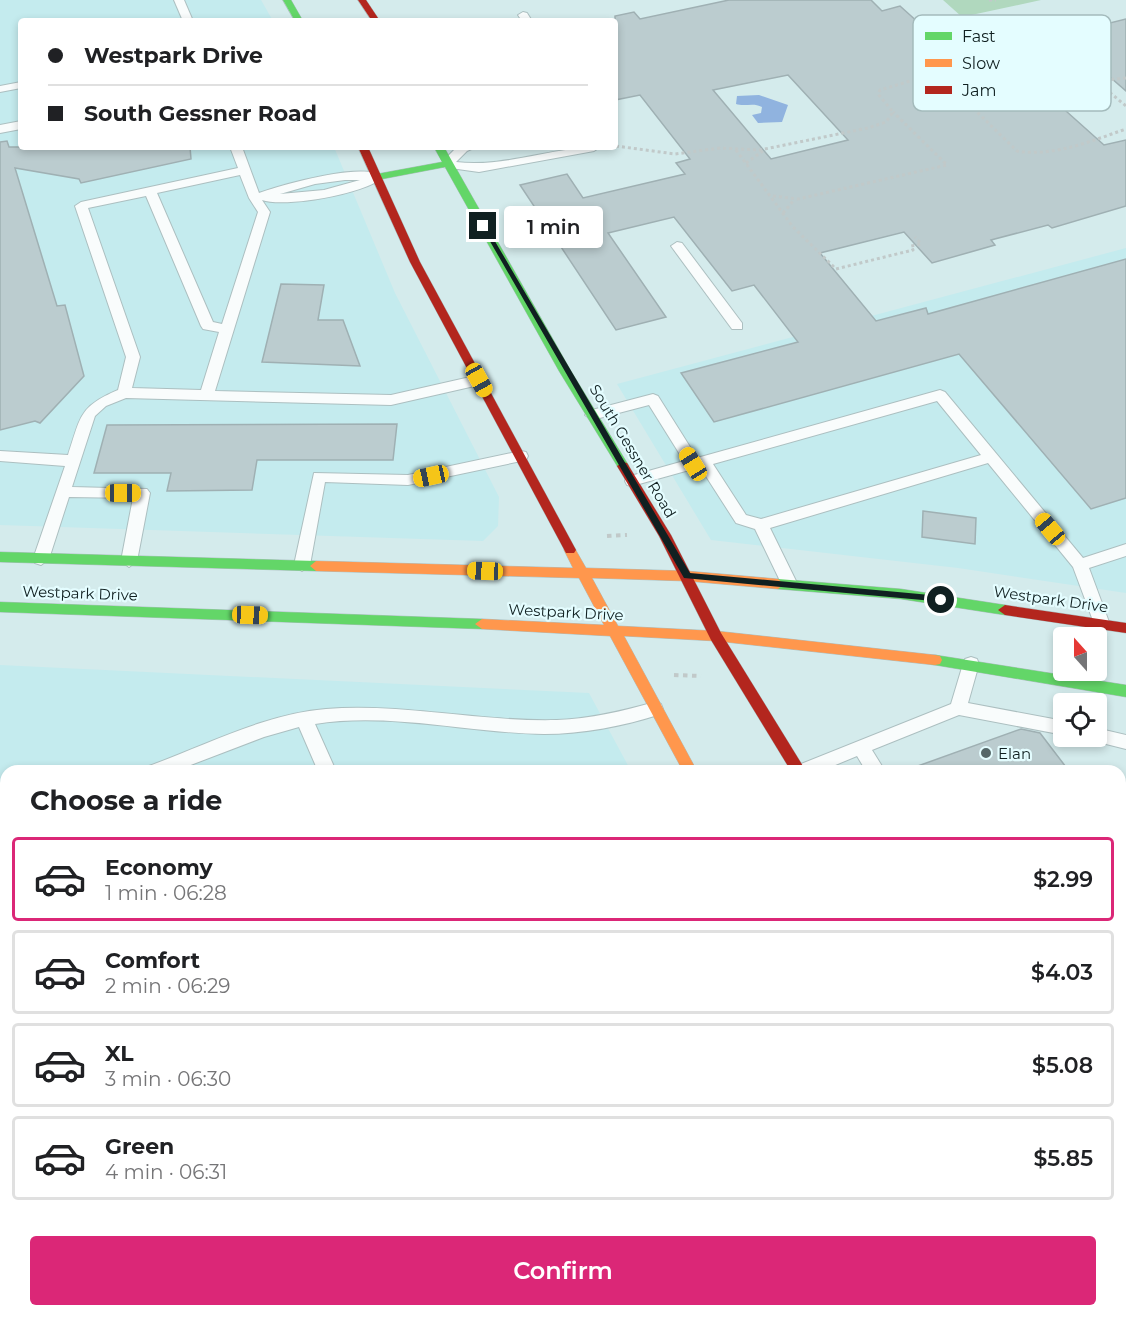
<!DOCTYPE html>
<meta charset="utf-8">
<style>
body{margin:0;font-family:Montserrat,sans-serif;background:#f2f2f2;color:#202124;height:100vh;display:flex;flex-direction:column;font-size:22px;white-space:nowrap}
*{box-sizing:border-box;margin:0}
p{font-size:20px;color:#757577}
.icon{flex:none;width:33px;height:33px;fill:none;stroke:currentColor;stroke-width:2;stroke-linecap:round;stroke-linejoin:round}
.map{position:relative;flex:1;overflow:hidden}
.side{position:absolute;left:0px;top:765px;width:1126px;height:552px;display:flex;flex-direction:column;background:#fff;border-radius:18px 18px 0 0;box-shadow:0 3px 9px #0003}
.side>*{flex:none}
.top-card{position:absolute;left:18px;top:18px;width:600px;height:132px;border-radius:6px;box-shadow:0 3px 9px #0003;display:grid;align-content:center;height:132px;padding:0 30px;background:#fff}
.needle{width:39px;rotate:339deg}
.controls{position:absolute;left:1053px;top:627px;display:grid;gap:12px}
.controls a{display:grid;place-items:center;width:54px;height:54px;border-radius:6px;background:#fff;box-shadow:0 3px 9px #0003;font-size:30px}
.end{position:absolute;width:27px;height:27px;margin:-14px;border:8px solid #102021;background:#fff;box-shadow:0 0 0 3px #fff}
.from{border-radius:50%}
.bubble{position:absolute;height:42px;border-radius:6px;background:#fff;box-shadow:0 3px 9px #0003;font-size:20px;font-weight:600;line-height:42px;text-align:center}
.car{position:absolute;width:18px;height:36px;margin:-18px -9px;border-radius:8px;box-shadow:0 0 4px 2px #0007;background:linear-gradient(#f5c518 24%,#345 0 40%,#f5c518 0 76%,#345 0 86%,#f5c518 0)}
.top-card b{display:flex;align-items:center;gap:21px;height:57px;font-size:22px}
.top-card b+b{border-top:2px solid #e0e0e0}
.top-card i{width:15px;height:15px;background:#202124}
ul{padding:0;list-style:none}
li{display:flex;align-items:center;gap:18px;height:84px;margin:0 12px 9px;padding:0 18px;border:3px solid #e0e0e0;border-radius:6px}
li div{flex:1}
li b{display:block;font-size:22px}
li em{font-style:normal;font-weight:600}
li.current{border-color:#db2777}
li>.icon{width:54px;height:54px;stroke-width:1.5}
h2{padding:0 30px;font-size:27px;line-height:72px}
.button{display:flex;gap:12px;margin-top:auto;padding:12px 30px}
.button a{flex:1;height:69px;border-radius:6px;background:#db2777;color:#fff;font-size:24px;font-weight:600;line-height:69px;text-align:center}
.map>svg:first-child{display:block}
.built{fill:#c4ebee}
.green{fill:#b0d8be}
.water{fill:#90b3df}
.building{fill:#bbcccf;stroke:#9fb0b3;stroke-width:1.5;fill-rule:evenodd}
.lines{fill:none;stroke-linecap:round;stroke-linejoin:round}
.lane-casing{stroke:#acbfc0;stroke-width:2}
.fast-casing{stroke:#acbfc0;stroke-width:1}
.slow-casing{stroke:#acbfc0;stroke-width:1}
.jam-casing{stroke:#acbfc0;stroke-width:1}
.path-far1{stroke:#c1c9c9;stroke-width:3;stroke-dasharray:3 3;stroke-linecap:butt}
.path{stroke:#c1c9c9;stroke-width:4;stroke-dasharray:4.5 4.5;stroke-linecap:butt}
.lane{fill:#f9fcfc;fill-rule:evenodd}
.fast{fill:#63d668;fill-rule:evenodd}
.slow{fill:#ff974d;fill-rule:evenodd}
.jam{fill:#b3261e;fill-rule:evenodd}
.route{fill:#102021}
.poi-dot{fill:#556768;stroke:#e4fdff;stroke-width:2}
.labels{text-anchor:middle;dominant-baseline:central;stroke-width:4.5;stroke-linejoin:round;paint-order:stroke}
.street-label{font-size:15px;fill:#102021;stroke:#e4fdff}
.poi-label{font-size:15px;fill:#102021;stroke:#e4fdff;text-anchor:start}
.key{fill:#e4fdff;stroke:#a4bbbc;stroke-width:1.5}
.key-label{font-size:16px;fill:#102021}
</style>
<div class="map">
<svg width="1126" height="1317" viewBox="0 0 1126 1317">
<rect width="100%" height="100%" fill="#d4ebec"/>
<!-- built -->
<g class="built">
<polygon points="0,0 261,0 273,21 21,21 21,147 334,147 395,293 499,497 498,526 483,541 0,525"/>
<polygon points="1126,248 1126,593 958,568 711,540 617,384"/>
<polygon points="0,665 589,693 631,771 6,771 6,1311 919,1311 922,1317 0,1317"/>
</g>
<!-- green -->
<polygon class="green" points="943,0 1041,0 962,17"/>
<!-- water -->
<path class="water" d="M 759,95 L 788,105 L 782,122 L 758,123 L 752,115 L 761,113 L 762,107 C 753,102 745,107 736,104 L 737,96 Z"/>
<!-- building -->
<g class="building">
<path d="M 729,0 L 871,0 L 882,11 L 900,6 L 949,50 L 1099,18 L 1106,24 L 1126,19 L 1126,91 L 1103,71 L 1038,86 L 1104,145 L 1126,140 L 1126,206 L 1052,228 L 1048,225 L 991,240 L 995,245 L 932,263 L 904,232 L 820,253 L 876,321 L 926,308 L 928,314 L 1126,259 L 1126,498 L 1091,509 L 959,354 L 714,422 L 681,373 L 798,342 L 754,285 L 732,291 L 674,217 L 608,233 L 666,317 L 616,330 L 520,185 L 567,174 L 583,198 L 685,174 L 676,163 L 690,159 L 640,95 L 615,100 L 615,16 L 634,12 L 640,19 ZM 788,75 L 848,140 L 771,159 L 713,90 Z"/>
<polygon points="7,141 9,147 190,147 191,159 81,183 79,179 15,168 57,306 65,305 84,376 40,423 35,421 0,430 0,142"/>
<polygon points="281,284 324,285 318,320 343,320 360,366 262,362"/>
<polygon points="397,424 393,460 257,460 252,490 167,491 171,473 94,473 107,425"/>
<polygon points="923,511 976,518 975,544 922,537"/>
<polygon points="1021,729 1040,733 1069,771 916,771 915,767"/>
</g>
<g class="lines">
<defs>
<g id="lane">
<polygon points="174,0 184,0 193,21 183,21"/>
<polygon points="523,12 527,13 532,21 522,21 518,15"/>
<polygon points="21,82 21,88 0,92 0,86"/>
<polygon points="21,121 21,129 0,133 0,125"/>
<path d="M 230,147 L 242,147 L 259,193 C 282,185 365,161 383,177 C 366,194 284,208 262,200 L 270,212 L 215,391 L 391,395 L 479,375 L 486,380 L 479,385 L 391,405 L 126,398 L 106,406 L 95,416 L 72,487 L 147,489 L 150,493 L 137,561 L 129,567 L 121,561 L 133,498 L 69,497 L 49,559 L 41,565 L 35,563 L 33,559 L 65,466 L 0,461 L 0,451 L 68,455 C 81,417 78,407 118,390 L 126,357 L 75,206 L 81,202 L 238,168 ZM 240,175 L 249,198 L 258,212 L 222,324 L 213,322 L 157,193 ZM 345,180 L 360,180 L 324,190 L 280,194 L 315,184 ZM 146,196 L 201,326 L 203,329 L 219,332 L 201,390 L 132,388 L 140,357 L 88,208 Z"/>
<path d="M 457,147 L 476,147 L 467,151 L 456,162 C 504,168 552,147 600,147 L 594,151 L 479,172 L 443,167 L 443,161 Z"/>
<polygon points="677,242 682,243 742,323 742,329 732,329 671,246"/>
<path d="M 940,390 L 945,392 L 1083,558 L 1126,544 L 1126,556 L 1089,568 L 1109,622 L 1107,626 L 1095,626 L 1073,567 L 988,463 L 770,528 L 797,583 L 789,589 L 783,587 L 755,529 L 736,523 L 700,467 L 632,486 L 627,485 L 625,481 L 627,477 L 684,461 L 649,405 L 592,420 L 585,415 L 592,410 L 653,394 L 658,396 L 697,458 ZM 937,401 L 981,455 L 761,519 L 746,515 L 713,464 Z"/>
<polygon points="521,451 526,452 528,456 526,460 408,485 325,482 310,565 302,571 294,565 314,473 408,475"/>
<polygon points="971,657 977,659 979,664 968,703 1064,721 1064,735 959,715 872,750 885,771 866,771 857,756 821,771 793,771 796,766 951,704 963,664 965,659"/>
<path d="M 655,702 L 661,704 L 663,709 L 661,714 C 624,726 583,734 544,734 C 468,733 390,712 315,724 L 336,771 L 318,771 L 299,727 L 264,737 L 175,771 L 146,771 L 149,766 C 206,745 265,714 326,709 C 403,703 480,722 557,720 C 590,719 623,711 655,702 Z"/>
<polygon points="1096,728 1126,735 1126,749 1090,740 1088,736 1096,736"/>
<polygon points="1126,822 1126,838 1120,840 1120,824"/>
<polygon points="1126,1023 1126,1051 1120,1049 1120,1025"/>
<polygon points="326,1311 348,1311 350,1317 328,1317"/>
<polygon points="388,1311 420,1311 418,1317 386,1317"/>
<polygon points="764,1311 787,1311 789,1317 766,1317"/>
<polygon points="873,1311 906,1311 904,1317 871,1317"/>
</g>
<g id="fast">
<polygon points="283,0 291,0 303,21 295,21"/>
<polygon points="434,147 444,147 571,371 629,466 627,469 619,469 559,371 445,167 377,180 372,177 377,174 442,162"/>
<polygon points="0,552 316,561 322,566 316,571 0,562"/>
<polygon points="778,579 901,589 1005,605 1012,610 1005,615 901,599 778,589 772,584"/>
<polygon points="0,602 482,619 489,624 482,629 0,612"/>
<polygon points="935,655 1126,685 1126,697 935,665 930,664 928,660 930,656"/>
<polygon points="980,1311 999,1311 1001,1317 982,1317"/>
</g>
<g id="slow">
<polygon points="570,545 574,547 586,568 687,571 778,579 784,584 778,589 687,581 592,578 618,626 716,631 935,655 940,656 942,660 940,664 935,665 716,641 624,636 697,771 683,771 610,636 482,629 475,624 482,619 604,625 579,578 316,571 310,566 316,561 573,568 564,550"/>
<polygon points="1120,1289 1126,1291 1126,1316 1118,1311 1120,1311"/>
</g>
<g id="jam">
<polygon points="358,0 366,0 380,21 372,21"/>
<polygon points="358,147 368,147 420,262 576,550 574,553 566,553 410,262"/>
<polygon points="623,462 627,463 671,535 721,633 806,771 791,771 711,640 659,536 617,466"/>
<polygon points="1005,605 1126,623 1126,633 1005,615 998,610"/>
</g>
</defs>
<!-- lane casing -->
<use href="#lane" class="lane-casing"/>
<!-- fast casing -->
<use href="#fast" class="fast-casing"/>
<!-- slow casing -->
<use href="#slow" class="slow-casing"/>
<!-- jam casing -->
<use href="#jam" class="jam-casing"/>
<!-- path-far1 -->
<g class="path-far1">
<polyline points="989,0 996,0"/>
<path d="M 932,75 L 942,78 L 1017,151 C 1054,157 1091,141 1126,129"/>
<polyline points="1126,78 1096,81 1126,106"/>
<polyline points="965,100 980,103 1096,81"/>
<polyline points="616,146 675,154 720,148 760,150 868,128 886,122 893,112 878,94 880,90 934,74 949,40"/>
<polyline points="736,150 793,227 836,269 913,250 911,246 921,244 915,237"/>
<polyline points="746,163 763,151"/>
<polyline points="773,196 798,199 947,165 893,112"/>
<polyline points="783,213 794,200"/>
</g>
<!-- path -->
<g class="path">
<polyline points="607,536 627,535"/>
<polyline points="674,675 701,676"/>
</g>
<!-- lane -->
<use href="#lane" class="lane"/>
<!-- fast -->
<use href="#fast" class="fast"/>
<!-- slow -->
<use href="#slow" class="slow"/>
<!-- jam -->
<use href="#jam" class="jam"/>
</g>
<!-- route -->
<polygon class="route" points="480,224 486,226 690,573 941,596 946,600 944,602 684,578"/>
<!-- markers -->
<circle class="poi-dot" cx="986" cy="753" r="6"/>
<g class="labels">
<!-- street labels -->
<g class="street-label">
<text transform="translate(633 451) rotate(59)">South Gessner Road</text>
<text transform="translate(80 593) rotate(2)">Westpark Drive</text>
<text transform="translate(1051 599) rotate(8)">Westpark Drive</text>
<text transform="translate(566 612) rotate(3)">Westpark Drive</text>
</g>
<!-- poi labels -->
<g class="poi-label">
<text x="998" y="753">Elan</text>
</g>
</g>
<!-- legend -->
<rect x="913" y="15" width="198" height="96" rx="9" class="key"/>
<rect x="925" y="32" width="27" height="8" fill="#63d668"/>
<rect x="925" y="59" width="27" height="8" fill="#ff974d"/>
<rect x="925" y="86" width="27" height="8" fill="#b3261e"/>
<g class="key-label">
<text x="962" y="42">Fast</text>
<text x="962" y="69">Slow</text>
<text x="962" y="96">Jam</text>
</g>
</svg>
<div class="controls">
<a><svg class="needle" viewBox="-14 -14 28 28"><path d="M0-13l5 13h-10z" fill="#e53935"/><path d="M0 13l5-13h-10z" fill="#757577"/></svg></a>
<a><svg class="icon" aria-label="locate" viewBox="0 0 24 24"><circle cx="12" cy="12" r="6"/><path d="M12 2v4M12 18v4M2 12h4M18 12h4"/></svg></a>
</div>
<i class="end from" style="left:941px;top:600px"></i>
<i class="end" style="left:483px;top:226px"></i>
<div class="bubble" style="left:504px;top:206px;width:99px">1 min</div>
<i class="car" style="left:479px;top:380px;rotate:151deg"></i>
<i class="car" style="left:693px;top:464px;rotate:328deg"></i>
<i class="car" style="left:431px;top:476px;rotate:258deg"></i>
<i class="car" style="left:123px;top:493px;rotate:90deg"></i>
<i class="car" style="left:1050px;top:529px;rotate:320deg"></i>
<i class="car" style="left:485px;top:571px;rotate:272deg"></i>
<i class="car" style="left:250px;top:615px;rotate:92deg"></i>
<div class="top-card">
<b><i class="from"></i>Westpark Drive</b>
<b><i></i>South Gessner Road</b>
</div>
<section class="side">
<h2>Choose a ride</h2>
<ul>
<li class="current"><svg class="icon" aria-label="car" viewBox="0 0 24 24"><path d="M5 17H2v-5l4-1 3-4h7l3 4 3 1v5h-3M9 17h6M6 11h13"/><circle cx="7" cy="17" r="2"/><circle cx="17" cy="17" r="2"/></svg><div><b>Economy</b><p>1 min · 06:28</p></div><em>$2.99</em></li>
<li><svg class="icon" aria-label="car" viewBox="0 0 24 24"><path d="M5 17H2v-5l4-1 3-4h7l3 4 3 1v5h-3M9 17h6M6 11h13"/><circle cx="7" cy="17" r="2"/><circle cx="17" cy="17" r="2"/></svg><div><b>Comfort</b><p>2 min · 06:29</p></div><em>$4.03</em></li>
<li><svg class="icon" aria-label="car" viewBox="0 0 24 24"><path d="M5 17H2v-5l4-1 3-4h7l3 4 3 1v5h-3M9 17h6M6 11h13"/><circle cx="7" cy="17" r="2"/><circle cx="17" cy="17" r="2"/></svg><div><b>XL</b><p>3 min · 06:30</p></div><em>$5.08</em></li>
<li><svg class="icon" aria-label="car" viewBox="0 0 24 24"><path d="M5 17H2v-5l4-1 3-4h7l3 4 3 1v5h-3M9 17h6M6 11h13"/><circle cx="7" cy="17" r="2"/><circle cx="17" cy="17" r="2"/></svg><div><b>Green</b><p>4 min · 06:31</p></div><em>$5.85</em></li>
</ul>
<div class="button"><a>Confirm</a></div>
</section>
</div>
